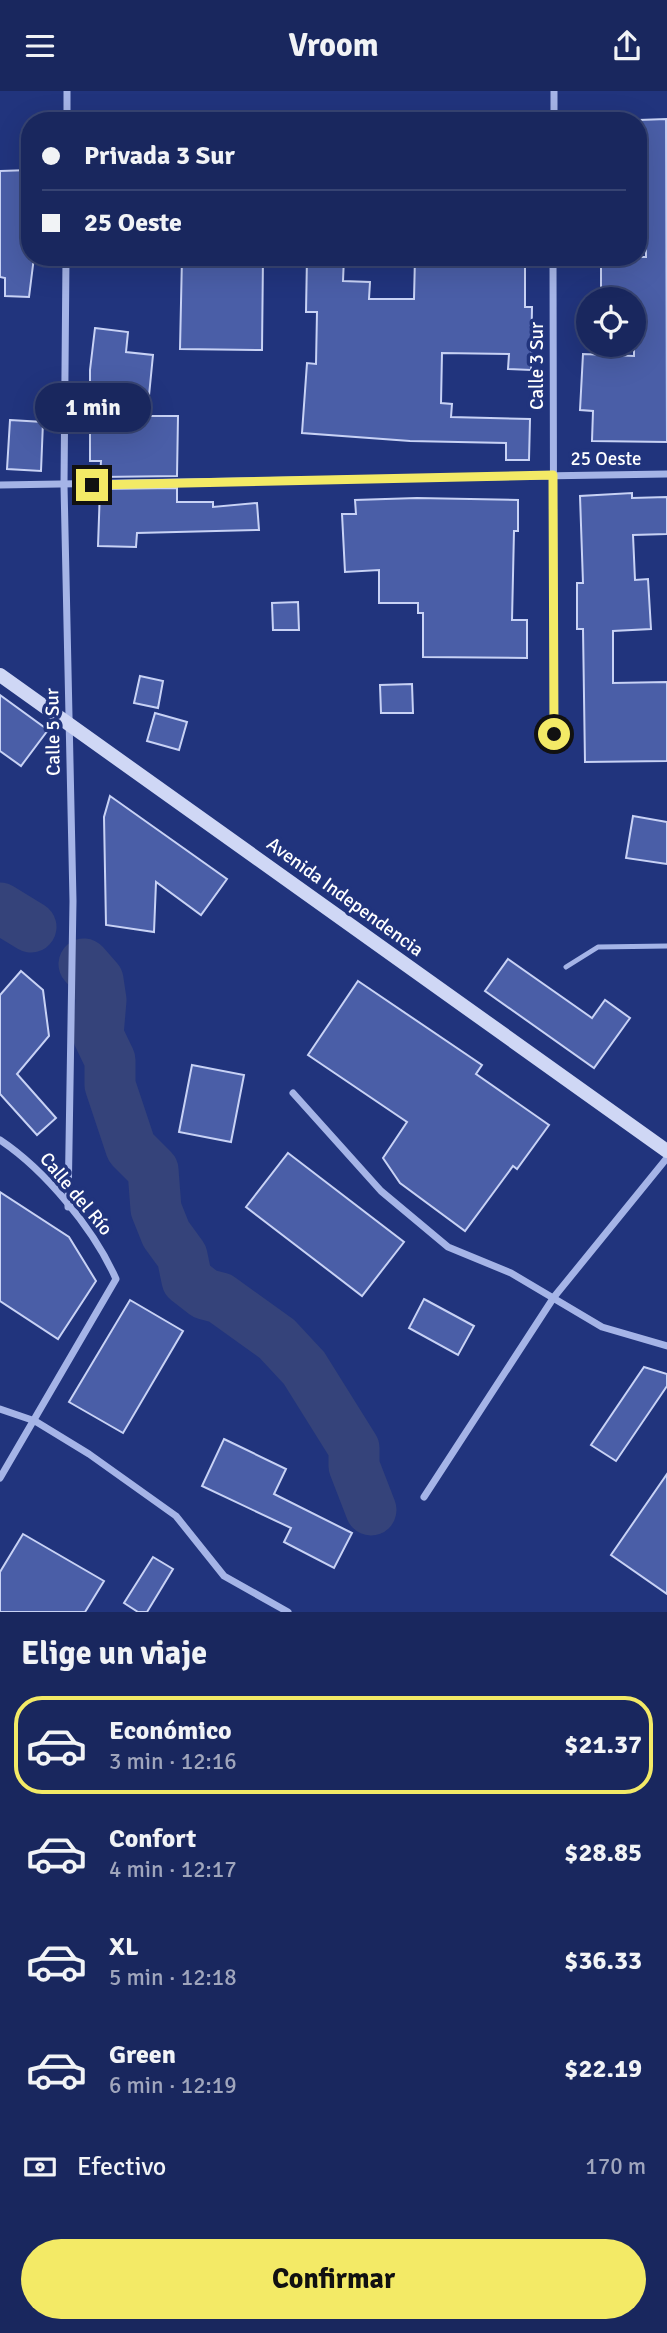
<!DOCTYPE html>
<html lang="es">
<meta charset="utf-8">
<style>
body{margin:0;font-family:Signika,sans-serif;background:#263367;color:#f1f3f6;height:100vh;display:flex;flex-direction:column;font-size:26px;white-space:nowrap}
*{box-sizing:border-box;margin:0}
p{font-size:23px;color:#9fa5bc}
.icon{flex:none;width:38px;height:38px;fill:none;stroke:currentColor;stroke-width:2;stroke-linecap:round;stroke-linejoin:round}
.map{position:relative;height:1521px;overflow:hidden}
.side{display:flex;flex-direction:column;background:#19275e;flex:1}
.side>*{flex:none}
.hud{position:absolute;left:21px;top:21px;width:626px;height:154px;border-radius:28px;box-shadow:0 7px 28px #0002,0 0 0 2px #374473;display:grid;align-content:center;height:154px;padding:0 21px;background:#19275e}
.controls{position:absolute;left:576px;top:196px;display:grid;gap:14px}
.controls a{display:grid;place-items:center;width:70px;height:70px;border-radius:50%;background:#19275e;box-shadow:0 7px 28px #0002,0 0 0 2px #374473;font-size:35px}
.end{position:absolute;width:32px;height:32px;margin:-16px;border:9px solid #f3ea66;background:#111;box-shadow:0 0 0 4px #111}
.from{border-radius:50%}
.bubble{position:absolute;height:49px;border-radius:24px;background:#19275e;box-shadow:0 7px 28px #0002,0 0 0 2px #374473;font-size:23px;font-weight:700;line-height:49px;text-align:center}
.hud b{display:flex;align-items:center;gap:24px;height:66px;font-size:26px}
.hud b+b{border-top:2px solid #374473}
.hud i{width:18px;height:18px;background:#f1f3f6}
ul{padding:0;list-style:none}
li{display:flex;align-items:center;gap:21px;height:98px;margin:0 14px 10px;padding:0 7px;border:4px solid transparent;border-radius:28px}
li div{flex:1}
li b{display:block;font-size:26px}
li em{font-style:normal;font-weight:700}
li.current{border-color:#f3ea66}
li>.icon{width:63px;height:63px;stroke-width:1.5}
h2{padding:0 21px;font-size:32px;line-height:84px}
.pay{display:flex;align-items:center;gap:18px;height:77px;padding:0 21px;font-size:26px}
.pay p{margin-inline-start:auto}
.button{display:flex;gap:14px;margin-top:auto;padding:14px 21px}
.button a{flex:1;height:80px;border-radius:42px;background:#f3ea66;color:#111;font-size:28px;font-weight:700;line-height:80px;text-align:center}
header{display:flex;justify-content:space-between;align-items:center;height:91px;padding:0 21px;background:#19275e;font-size:32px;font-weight:700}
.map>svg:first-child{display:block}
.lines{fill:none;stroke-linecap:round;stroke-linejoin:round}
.river{stroke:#35437a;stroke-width:51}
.building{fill:#4a5ea7;stroke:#c8d2f5;stroke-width:2}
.lane{stroke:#a5b4e7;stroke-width:5}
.street{stroke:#a5b4e7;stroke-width:7}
.secondary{stroke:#cfd7f5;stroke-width:14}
.route{stroke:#f3ea66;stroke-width:9}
.labels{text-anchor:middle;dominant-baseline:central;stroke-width:7;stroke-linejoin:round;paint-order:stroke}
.street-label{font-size:19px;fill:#fff;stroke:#21347d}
</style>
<header><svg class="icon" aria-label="menu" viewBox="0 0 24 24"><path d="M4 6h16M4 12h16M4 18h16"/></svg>Vroom<svg class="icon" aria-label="share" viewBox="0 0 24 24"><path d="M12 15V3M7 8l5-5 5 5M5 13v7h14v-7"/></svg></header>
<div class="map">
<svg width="667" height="1521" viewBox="0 0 667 1521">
<rect width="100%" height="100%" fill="#21347d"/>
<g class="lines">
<!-- river -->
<g class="river">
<polyline points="0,817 31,836"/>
<polyline points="84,873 98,889 101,909 98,944 110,969 110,994 131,1057 153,1079 156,1118 166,1143 182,1165 187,1189 205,1203 220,1207 277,1248 304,1277 354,1357 354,1375 371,1419"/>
</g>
</g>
<!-- building -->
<g class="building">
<polygon points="666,28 667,351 592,350 593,320 580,319 583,263 634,265 634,208 601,208 601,166 646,166 645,99 639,100 639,29"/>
<polygon points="30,79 30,166 34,166 29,206 5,205 5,187 0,186 0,80"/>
<polygon points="182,166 263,166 262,259 180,258"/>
<polygon points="307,166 344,166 343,190 370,191 369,208 414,208 415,166 525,169 525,216 532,216 531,279 508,278 509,263 442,262 441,312 452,313 451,326 530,328 529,369 506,369 506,352 410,350 302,342 307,272 316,273 317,221 306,221"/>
<polygon points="95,237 128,241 126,261 153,264 147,325 178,325 177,385 100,386 101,370 90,370 90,279"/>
<polygon points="10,329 43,331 41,380 7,378"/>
<polygon points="177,397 177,411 213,411 213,416 257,412 259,439 137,442 136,456 98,455 100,398"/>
<polygon points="632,402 632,407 667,406 667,443 633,444 635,489 648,488 651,538 613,540 613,592 667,591 667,670 585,671 583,538 577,538 577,492 583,492 580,405"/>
<polygon points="417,407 518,409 518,440 514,440 512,529 527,529 527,567 423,566 423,522 418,522 418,512 379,512 379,479 345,481 342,423 356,423 355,409"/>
<polygon points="298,511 299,539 273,539 272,512"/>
<polygon points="140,585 163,590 158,617 134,612"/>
<polygon points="412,593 413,622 381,622 380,594"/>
<polygon points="0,604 48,639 21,675 0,660"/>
<polygon points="155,622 187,631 179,659 147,650"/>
<polygon points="110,705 227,788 201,824 156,791 154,841 106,834 104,726"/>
<polygon points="633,725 667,731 667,773 626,767"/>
<polygon points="508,868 592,927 605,909 630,927 594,977 485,900"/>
<polygon points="21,880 43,899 49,945 17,983 56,1027 37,1044 0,1003 0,904"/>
<polygon points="358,890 482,974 476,983 549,1034 517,1078 513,1075 465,1140 400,1092 383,1067 407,1031 308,964"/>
<polygon points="192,974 244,984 231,1051 179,1041"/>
<polygon points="288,1062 404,1151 362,1205 246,1116"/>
<polygon points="0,1101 69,1146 96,1190 58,1248 0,1210"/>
<polygon points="424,1208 474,1235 458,1264 409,1237"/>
<polygon points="130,1209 183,1240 123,1342 69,1311"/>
<polygon points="644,1276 667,1283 667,1295 616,1370 591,1354"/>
<polygon points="224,1348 286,1378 274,1403 352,1442 334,1477 284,1451 291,1437 202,1395"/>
<polygon points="667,1383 667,1503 611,1464"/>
<polygon points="23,1443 104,1490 85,1521 0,1521 0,1481"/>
<polygon points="153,1466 173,1478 147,1521 138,1521 124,1512"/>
</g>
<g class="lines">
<!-- lane -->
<polyline class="lane" points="566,876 598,856 667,855"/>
<!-- street -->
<g class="street">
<polyline points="67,30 67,0"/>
<polyline points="554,30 554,0"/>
<polyline points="66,166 64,394 73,810 68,1116"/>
<polyline points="553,166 554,643"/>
<polyline points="0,394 667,383"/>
<polyline points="293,1002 381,1100 448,1156 511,1182 602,1236 667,1255"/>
<path d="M 0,1049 C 45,1079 94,1138 116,1188 L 0,1387"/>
<polyline points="0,1318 35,1330 89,1363 176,1425 224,1485 288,1521"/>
<polyline points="424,1406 554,1206 667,1067"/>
</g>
<!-- secondary -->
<polyline class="secondary" points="0,584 667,1060"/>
</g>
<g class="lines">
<!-- route -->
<polyline class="route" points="92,394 553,384 554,643"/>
</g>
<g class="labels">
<!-- street labels -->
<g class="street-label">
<text transform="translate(537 275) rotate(-90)">Calle 3 Sur</text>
<text x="606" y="368">25 Oeste</text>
<text transform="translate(53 641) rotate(-91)">Calle 5 Sur</text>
<text transform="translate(345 806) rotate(36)">Avenida Independencia</text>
<text transform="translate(76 1103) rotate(50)">Calle del Río</text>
</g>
</g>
</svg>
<div class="controls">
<a><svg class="icon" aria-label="locate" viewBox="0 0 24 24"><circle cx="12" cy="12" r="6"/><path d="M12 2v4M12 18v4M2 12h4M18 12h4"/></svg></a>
</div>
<i class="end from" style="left:554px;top:643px"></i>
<i class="end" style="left:92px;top:394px"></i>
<div class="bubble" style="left:35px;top:292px;width:116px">1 min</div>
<div class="hud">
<b><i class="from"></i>Privada 3 Sur</b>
<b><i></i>25 Oeste</b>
</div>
</div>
<section class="side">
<h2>Elige un viaje</h2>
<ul>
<li class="current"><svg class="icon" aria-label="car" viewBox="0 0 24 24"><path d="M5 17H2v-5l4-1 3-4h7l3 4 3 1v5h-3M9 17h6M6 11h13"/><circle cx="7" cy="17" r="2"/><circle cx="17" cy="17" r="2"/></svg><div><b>Económico</b><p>3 min · 12:16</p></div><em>$21.37</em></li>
<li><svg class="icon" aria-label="car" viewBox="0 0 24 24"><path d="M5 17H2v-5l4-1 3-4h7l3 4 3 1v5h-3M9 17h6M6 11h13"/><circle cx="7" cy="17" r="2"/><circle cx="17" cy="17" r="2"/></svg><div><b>Confort</b><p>4 min · 12:17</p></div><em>$28.85</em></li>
<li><svg class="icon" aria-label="car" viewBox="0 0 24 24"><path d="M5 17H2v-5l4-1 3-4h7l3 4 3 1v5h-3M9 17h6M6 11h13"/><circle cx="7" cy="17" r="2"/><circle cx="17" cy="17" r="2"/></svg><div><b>XL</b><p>5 min · 12:18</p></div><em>$36.33</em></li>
<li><svg class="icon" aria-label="car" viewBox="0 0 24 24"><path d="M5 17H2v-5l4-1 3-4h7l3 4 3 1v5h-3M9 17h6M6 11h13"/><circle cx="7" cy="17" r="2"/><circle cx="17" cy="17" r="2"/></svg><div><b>Green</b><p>6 min · 12:19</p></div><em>$22.19</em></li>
</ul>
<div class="pay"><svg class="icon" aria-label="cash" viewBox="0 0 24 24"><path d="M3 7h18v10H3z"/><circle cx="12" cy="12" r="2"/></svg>Efectivo<p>170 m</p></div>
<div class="button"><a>Confirmar</a></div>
</section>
